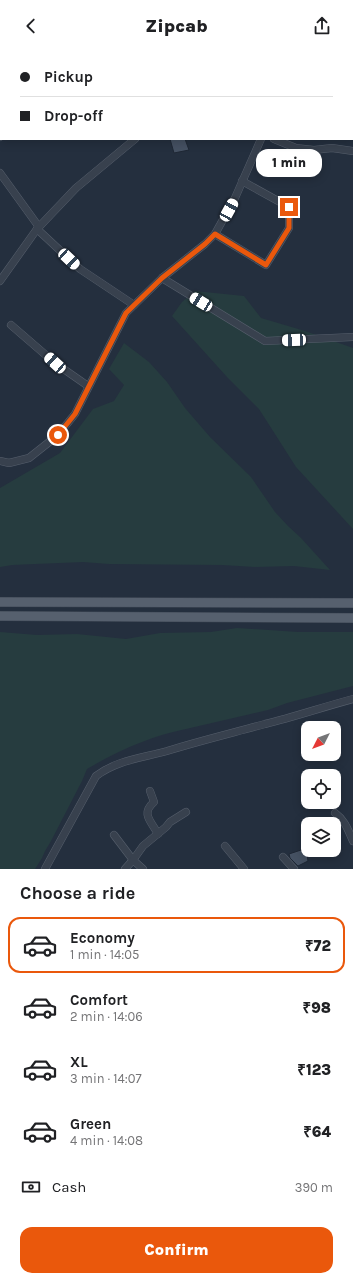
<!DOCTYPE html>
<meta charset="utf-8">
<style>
body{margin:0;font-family:Karla,sans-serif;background:#f2f2f2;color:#202124;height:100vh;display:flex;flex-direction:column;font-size:15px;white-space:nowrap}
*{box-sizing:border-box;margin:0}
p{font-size:13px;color:#757577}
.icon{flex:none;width:22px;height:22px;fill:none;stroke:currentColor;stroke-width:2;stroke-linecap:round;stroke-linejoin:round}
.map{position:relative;height:817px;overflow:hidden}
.panel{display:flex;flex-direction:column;background:#fff;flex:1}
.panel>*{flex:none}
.hud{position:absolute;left:0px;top:0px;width:353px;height:88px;box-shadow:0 2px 10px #0003;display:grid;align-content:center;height:88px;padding:0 20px;background:#fff}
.needle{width:26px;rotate:228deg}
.controls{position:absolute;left:301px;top:669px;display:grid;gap:8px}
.controls a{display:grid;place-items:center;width:40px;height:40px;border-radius:8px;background:#fff;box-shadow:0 2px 10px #0003;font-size:20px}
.end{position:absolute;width:18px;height:18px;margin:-9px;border:5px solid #ea580c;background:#fff;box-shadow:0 0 0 2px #fff}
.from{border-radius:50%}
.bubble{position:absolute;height:28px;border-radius:12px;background:#fff;box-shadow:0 2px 10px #0003;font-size:13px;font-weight:800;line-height:28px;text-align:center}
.car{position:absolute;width:12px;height:24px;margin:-12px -6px;border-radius:5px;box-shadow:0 0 3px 1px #0007;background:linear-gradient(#fff 24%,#345 0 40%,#fff 0 76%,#345 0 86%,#fff 0)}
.hud b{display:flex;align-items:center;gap:14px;height:38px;font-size:15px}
.hud b+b{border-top:1px solid #e0e0e0}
.hud i{width:10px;height:10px;background:#202124}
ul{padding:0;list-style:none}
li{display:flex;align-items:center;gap:12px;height:56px;margin:0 8px 6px;padding:0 12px;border:2px solid transparent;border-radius:12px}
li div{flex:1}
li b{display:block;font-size:15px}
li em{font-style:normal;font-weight:800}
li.on{border-color:#ea580c}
li>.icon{width:36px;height:36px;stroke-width:1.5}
h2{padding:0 20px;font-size:18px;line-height:48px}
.pay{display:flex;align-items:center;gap:10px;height:44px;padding:0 20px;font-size:15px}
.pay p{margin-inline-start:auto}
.cta{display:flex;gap:8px;margin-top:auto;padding:8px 20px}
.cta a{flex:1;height:46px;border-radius:12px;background:#ea580c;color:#fff;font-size:16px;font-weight:800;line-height:46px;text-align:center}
header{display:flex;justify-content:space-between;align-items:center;height:52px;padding:0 20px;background:#fff;font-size:18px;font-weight:800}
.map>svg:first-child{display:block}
.green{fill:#263c3f}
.building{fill:#455162;stroke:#1f2835}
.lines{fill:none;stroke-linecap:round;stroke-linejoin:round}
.minor-casing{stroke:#565f6c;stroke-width:8}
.major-casing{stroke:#414a57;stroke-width:10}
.minor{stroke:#38414e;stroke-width:7}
.major{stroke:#56606e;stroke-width:9}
.route{stroke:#ea580c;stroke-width:5}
</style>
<header><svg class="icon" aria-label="back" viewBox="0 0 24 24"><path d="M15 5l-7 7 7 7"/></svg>Zipcab<svg class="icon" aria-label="share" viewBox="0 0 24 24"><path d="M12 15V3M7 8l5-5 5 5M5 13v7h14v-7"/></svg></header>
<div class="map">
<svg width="353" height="817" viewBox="0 0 353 817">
<rect width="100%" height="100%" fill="#242f3e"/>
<!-- green -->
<g class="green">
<polygon points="195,239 244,244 261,266 305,279 353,296 353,477 296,415 259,357 227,325 172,264 182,250"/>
<polygon points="124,291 149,310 167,330 185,356 210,385 251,425 275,460 288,474 301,486 330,518 294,514 255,515 222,513 109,512 83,510 12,513 0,515 0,436 60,401 93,357 114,349 124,333 109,317"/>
<path d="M 237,576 L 298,580 L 353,580 L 353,634 L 287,651 L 268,658 L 173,680 C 142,688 114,701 87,717 L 82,729 L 51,789 L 45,799 L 42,806 L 35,817 L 0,817 L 0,580 L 37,583 L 77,582 L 126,587 L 160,581 L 211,580 Z"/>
</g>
<!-- building -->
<g class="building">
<polygon points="170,87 185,87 189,98 174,101"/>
<polygon points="301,798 307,803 308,809 298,814 290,806 289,802"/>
</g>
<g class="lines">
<defs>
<g id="minor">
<polyline points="203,0 205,1"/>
<polyline points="187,1 193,0"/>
<polyline points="261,1 261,0"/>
<polyline points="0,85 1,84"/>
<polyline points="274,87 296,96 314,98 332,96 353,99"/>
<polyline points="0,121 39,175"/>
<polyline points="37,177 80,217 134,253"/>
<polyline points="215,182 266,213 289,176 289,155 242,129"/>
<polyline points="162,226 265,289 353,285"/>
<polyline points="0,229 37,177 76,136 135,87"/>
<polyline points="11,273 55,311 88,334"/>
<polyline points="0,409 9,411 29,406 58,383 75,362 126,261 162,226 205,192 215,182 235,146 261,87"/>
<path d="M 150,739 L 154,750 C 140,762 152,770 158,782"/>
<path d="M 335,761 C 345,768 348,778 353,789"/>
<polyline points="114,783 133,808 143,817"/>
<polyline points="225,794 244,817"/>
<polyline points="283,805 294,817"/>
<path d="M 45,817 L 96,724 C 117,708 142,706 167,699 C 199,689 232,681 265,672 C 294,665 323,655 353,647"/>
<polyline points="125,817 133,808 143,794 166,775 170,770 186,760"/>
</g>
<g id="major">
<polyline points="0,550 353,551"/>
<polyline points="0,564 353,566"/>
</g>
</defs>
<!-- minor casing -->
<use href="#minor" class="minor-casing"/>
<!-- major casing -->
<use href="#major" class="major-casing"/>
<!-- minor -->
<use href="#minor" class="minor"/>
<!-- major -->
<use href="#major" class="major"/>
</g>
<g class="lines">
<!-- route -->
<polyline class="route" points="58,383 75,362 126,261 162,226 205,192 215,182 266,213 289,176 289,155"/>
</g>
</svg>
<div class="controls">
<a><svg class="needle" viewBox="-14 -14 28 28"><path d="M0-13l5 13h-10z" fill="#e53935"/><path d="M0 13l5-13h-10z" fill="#757577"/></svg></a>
<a><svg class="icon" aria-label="locate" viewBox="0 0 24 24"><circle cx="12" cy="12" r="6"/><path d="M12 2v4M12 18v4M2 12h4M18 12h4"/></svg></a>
<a><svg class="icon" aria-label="layers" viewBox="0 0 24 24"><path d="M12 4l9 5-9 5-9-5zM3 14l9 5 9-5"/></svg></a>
</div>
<i class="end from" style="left:58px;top:383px"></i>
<i class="end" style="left:289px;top:155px"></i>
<div class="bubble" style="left:256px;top:97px;width:66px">1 min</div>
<i class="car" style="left:229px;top:158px;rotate:29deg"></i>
<i class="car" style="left:69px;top:207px;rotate:133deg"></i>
<i class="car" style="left:201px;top:250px;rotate:301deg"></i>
<i class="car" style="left:294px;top:288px;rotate:268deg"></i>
<i class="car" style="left:55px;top:311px;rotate:312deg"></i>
<div class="hud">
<b><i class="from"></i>Pickup</b>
<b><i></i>Drop-off</b>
</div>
</div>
<section class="panel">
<h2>Choose a ride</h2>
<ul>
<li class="on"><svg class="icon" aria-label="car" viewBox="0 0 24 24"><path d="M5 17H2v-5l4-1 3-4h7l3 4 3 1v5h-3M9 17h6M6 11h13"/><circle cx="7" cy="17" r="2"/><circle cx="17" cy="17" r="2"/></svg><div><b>Economy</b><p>1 min · 14:05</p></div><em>₹72</em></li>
<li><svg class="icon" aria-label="car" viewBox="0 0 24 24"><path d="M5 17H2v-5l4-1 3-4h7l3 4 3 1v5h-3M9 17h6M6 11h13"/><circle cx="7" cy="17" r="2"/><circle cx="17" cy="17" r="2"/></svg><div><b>Comfort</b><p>2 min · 14:06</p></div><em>₹98</em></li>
<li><svg class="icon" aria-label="car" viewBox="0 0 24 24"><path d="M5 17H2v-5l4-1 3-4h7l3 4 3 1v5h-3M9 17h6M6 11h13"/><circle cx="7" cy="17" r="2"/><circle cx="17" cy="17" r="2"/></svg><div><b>XL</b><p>3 min · 14:07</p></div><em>₹123</em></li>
<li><svg class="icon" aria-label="car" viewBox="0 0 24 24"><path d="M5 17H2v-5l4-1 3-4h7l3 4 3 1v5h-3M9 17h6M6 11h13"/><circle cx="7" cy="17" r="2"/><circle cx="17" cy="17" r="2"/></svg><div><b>Green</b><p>4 min · 14:08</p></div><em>₹64</em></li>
</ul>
<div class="pay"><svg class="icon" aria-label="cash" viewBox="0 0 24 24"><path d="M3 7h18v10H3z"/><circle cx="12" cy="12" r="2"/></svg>Cash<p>390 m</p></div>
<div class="cta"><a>Confirm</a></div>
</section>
